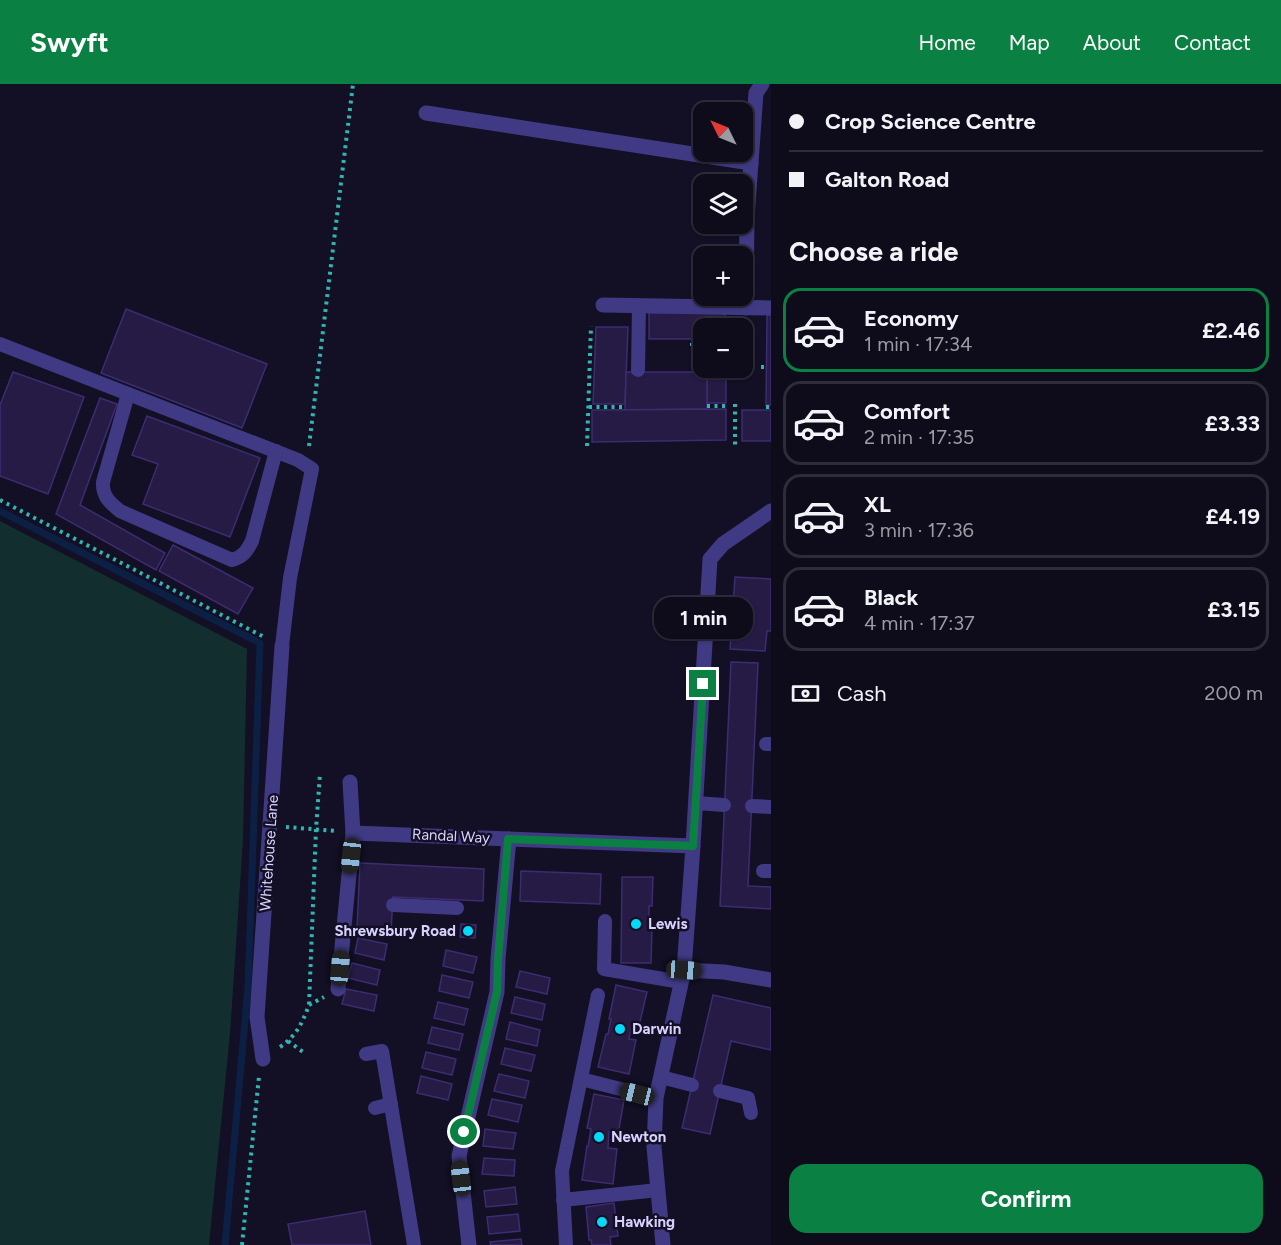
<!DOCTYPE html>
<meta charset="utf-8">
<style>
body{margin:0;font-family:Figtree,sans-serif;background:#1c1928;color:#f1f3f6;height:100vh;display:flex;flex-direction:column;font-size:22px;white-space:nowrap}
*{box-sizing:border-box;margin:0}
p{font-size:20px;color:#9b9ba3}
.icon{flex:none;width:33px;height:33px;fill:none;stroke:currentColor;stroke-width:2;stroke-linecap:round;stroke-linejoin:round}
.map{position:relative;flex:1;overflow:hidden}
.sheet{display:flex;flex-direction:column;background:#0e0b1b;width:510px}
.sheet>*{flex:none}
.banner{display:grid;align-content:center;height:132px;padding:0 18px;background:#0e0b1b}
.needle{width:39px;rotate:313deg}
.buttons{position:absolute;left:693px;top:18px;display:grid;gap:12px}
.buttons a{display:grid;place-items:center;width:60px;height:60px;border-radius:12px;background:#0e0b1b;box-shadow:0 2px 4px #0004,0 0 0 2px #2e2b3a;font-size:30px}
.end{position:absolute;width:27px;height:27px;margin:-14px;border:8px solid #0b8043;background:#fff;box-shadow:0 0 0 3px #fff}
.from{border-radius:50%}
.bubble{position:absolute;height:42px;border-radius:18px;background:#0e0b1b;box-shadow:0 2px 4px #0004,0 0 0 2px #2e2b3a;font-size:20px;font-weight:700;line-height:42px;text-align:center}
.car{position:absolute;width:18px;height:36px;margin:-18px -9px;border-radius:8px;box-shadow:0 0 4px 2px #0007;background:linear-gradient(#222 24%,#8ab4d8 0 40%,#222 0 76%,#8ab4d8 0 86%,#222 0)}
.banner b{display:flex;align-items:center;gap:21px;height:57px;font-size:22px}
.banner b+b{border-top:2px solid #2e2b3a}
.banner i{width:15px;height:15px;background:#f1f3f6}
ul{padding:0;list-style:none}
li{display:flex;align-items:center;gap:18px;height:84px;margin:0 12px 9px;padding:0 6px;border:3px solid #2e2b3a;border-radius:18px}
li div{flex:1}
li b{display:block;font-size:22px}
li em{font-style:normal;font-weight:700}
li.on{border-color:#0b8043}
li>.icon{width:54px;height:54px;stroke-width:1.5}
h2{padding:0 18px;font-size:27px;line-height:72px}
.pay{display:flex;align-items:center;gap:15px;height:66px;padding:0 18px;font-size:22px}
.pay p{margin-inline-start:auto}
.cta{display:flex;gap:12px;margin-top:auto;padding:12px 18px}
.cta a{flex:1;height:69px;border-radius:18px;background:#0b8043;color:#fff;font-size:24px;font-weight:700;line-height:69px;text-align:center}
header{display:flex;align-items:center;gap:36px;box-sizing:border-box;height:84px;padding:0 30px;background:#0b8043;color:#fff}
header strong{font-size:28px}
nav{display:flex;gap:33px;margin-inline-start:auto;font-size:21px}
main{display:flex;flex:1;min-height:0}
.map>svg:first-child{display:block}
.green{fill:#122e2e}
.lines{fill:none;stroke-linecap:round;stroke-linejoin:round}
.stream{stroke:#0c2045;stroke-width:7}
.building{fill:#251b45;stroke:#3c2d71;stroke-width:1.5}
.path{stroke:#30b5b1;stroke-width:4;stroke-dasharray:3 4.5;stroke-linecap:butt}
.lane{stroke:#3f3a83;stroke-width:14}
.street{stroke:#3f3a83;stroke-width:15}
.route{stroke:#0b8043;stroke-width:8}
.poi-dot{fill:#03dafa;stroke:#130f24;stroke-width:2}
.labels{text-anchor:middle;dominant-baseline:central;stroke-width:5;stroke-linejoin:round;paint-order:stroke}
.street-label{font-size:15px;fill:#d9d2ff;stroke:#130f24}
.poi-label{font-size:15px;font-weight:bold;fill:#d9d2ff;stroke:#130f24;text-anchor:start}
</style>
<header>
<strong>Swyft</strong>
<nav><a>Home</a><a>Map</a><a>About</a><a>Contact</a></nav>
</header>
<main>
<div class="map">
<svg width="771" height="1161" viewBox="0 0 771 1161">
<rect width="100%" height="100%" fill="#130f24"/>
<!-- green -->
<polygon class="green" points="0,437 247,565 243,757 230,950 209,1161 0,1161"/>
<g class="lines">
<!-- stream -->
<polyline class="stream" points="0,427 260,559 248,903 225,1161"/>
</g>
<!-- building -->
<g class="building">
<polygon points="126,225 267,280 242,344 101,289"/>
<polygon points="649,229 725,229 725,244 704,244 704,255 649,255"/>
<polygon points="767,231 771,231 771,321 766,321"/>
<polygon points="596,243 628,243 625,320 593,320"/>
<rect x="707" y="284" width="19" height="35"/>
<polygon points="13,288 84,313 48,410 0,392 0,321"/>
<polygon points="626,288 707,288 707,325 625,326"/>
<polygon points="100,314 117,320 80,421 165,469 156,486 56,430"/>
<polygon points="726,325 726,356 592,358 592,326"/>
<rect x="742" y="326" width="29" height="31"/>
<polygon points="147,332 260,374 230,453 143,420 158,380 132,371"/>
<polygon points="173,461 253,504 238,530 159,487"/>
<polygon points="735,493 771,495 771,547 767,547 765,567 730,565"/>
<polygon points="731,578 758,579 748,802 771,803 771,825 720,822"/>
<polygon points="360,779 484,785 483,817 393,813 391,848 357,846"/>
<polygon points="521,787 601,790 600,820 520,817"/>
<polygon points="622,793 653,793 652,822 649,822 649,846 652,846 651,879 621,879"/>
<polygon points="461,840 476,841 475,854 460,853"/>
<polygon points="358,854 387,860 384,876 355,869"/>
<polygon points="446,866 477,873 473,889 443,882"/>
<polygon points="352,879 380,886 377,901 348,894"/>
<polygon points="520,887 550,894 547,910 516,903"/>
<polygon points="442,891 473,898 469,914 439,907"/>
<polygon points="616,901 647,908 639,942 632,940 629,955 636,956 629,990 598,983 606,950 608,950 611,935 609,935"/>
<polygon points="346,905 377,911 374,927 342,920"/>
<polygon points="713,911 771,924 771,966 731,957 710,1050 682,1044"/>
<polygon points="515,913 545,920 542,936 511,929"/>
<polygon points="438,918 468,925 464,941 434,934"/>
<polygon points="510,938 540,946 537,962 506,955"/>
<polygon points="432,943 463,950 459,966 428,959"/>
<polygon points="505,964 535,971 531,987 501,980"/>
<polygon points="426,968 456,975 452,991 422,984"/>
<polygon points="499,990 529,997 525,1014 494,1007"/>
<polygon points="421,992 452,1000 448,1016 417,1009"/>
<polygon points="594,1010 624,1016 618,1050 609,1048 608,1064 617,1065 613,1100 582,1096 587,1062 588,1062 591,1045 587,1044"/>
<polygon points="492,1015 522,1021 518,1038 488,1031"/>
<polygon points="485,1045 516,1049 513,1065 483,1062"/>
<polygon points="484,1074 515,1076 514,1092 482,1090"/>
<polygon points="515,1103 517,1120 486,1123 484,1107"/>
<polygon points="614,1119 618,1152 610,1153 611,1161 592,1161 591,1156 589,1156 586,1123"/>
<polygon points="365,1127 371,1161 292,1161 288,1140"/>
<polygon points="518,1130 520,1147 489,1150 487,1133"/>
<polygon points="521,1155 522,1161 491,1161 490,1158"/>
</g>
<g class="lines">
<!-- path -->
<g class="path">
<polyline points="692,262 692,255"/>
<polyline points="761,283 767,283"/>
<polyline points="726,284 729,284"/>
<polyline points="694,285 707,284"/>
<polyline points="735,320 735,361"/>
<polyline points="707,322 726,322"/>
<polyline points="589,323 625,323"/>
<polyline points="766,323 771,323"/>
<polyline points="309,362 353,0"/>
<polyline points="587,362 591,242"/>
<polyline points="0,416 266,554"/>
<polyline points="286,743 336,747"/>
<polyline points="309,921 324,913"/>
<polyline points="288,957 303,968"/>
<path d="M 280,963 C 296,952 302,940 309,921 L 316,745 L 320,690"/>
<polyline points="242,1161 259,992"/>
</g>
<!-- lane -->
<g class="lane">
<polyline points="0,260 298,376 312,385 290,494 282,562"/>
<polyline points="638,286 639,222"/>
<path d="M 128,310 L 103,398 C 102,412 110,419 120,427 L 232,476 C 243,473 247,467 252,457 L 276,367"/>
<polyline points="766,660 771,660"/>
<polyline points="696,719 724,721"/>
<polyline points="752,722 771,723"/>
<polyline points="763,787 771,787"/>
<polyline points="393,821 457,824"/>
<polyline points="605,837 604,885 681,898"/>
<polyline points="366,970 382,967 414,1161"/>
<polyline points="661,993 692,1001"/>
<polyline points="581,995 656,1014"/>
<polyline points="720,1007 748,1014 751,1029"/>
<polyline points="375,1024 391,1020"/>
<polyline points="563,1116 658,1106"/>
<polyline points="566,1161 562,1087 598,911"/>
</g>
<!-- street -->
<g class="street">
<polyline points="426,29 751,79"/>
<polyline points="603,221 771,224"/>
<polyline points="746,224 747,134 756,9 762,0"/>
<polyline points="353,749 693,762"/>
<polyline points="684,886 724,888 771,896"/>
<polyline points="338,905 353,749 350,698"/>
<polyline points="263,975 257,933 282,562"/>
<polyline points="469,1161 459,1072 497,908 498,875 509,755"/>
<polyline points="663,1161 654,1063 656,1014 684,886 693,762 710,475 723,460 771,427"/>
</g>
</g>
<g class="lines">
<!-- route -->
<polyline class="route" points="464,1048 497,908 498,875 508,755 693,762 703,600"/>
</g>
<!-- markers -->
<g class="poi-dot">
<circle cx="636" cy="840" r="6"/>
<circle cx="468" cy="847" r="6"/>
<circle cx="620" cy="945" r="6"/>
<circle cx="599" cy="1053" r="6"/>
<circle cx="602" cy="1138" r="6"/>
</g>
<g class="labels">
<!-- street labels -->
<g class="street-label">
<text transform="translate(451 752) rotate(3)">Randal Way</text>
<text transform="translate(269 769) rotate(-86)">Whitehouse Lane</text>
</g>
<!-- poi labels -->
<g class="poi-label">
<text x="648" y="840">Lewis</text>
<text x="456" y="847" text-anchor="end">Shrewsbury Road</text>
<text x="632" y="945">Darwin</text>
<text x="611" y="1053">Newton</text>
<text x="614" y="1138">Hawking</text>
</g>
</g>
</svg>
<div class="buttons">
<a><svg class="needle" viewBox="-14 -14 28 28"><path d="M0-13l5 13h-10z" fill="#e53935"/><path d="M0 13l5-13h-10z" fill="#9b9ba3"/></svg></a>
<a><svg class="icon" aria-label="layers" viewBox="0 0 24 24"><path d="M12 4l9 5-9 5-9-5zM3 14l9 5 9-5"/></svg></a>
<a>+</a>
<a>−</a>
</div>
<i class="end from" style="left:464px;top:1048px"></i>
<i class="end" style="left:703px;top:600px"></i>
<div class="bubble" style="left:654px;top:513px;width:99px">1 min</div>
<i class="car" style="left:351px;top:772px;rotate:186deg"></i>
<i class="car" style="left:340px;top:884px;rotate:5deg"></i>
<i class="car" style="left:684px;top:886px;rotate:94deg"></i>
<i class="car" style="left:637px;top:1010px;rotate:284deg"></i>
<i class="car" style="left:461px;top:1094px;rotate:353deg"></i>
</div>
<section class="sheet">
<div class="banner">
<b><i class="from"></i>Crop Science Centre</b>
<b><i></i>Galton Road</b>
</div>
<h2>Choose a ride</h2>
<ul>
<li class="on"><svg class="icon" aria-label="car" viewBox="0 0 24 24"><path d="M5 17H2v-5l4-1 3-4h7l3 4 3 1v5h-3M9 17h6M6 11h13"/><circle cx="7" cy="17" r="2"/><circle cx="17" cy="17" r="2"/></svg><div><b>Economy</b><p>1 min · 17:34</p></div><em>£2.46</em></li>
<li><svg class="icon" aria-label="car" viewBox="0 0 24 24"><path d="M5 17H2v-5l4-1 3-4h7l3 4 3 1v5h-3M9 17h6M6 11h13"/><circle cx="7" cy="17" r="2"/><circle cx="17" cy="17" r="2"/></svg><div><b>Comfort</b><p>2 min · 17:35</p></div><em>£3.33</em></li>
<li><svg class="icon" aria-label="car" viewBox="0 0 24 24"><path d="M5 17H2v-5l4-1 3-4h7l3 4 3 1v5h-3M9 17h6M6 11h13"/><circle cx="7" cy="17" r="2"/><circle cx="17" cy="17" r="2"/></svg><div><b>XL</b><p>3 min · 17:36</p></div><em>£4.19</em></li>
<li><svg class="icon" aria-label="car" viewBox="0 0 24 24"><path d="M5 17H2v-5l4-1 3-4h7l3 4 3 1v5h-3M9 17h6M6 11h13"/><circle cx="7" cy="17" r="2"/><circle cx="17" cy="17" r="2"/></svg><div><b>Black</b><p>4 min · 17:37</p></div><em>£3.15</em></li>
</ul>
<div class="pay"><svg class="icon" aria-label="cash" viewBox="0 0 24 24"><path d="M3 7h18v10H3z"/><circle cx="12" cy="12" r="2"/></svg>Cash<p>200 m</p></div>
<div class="cta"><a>Confirm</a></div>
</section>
</main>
